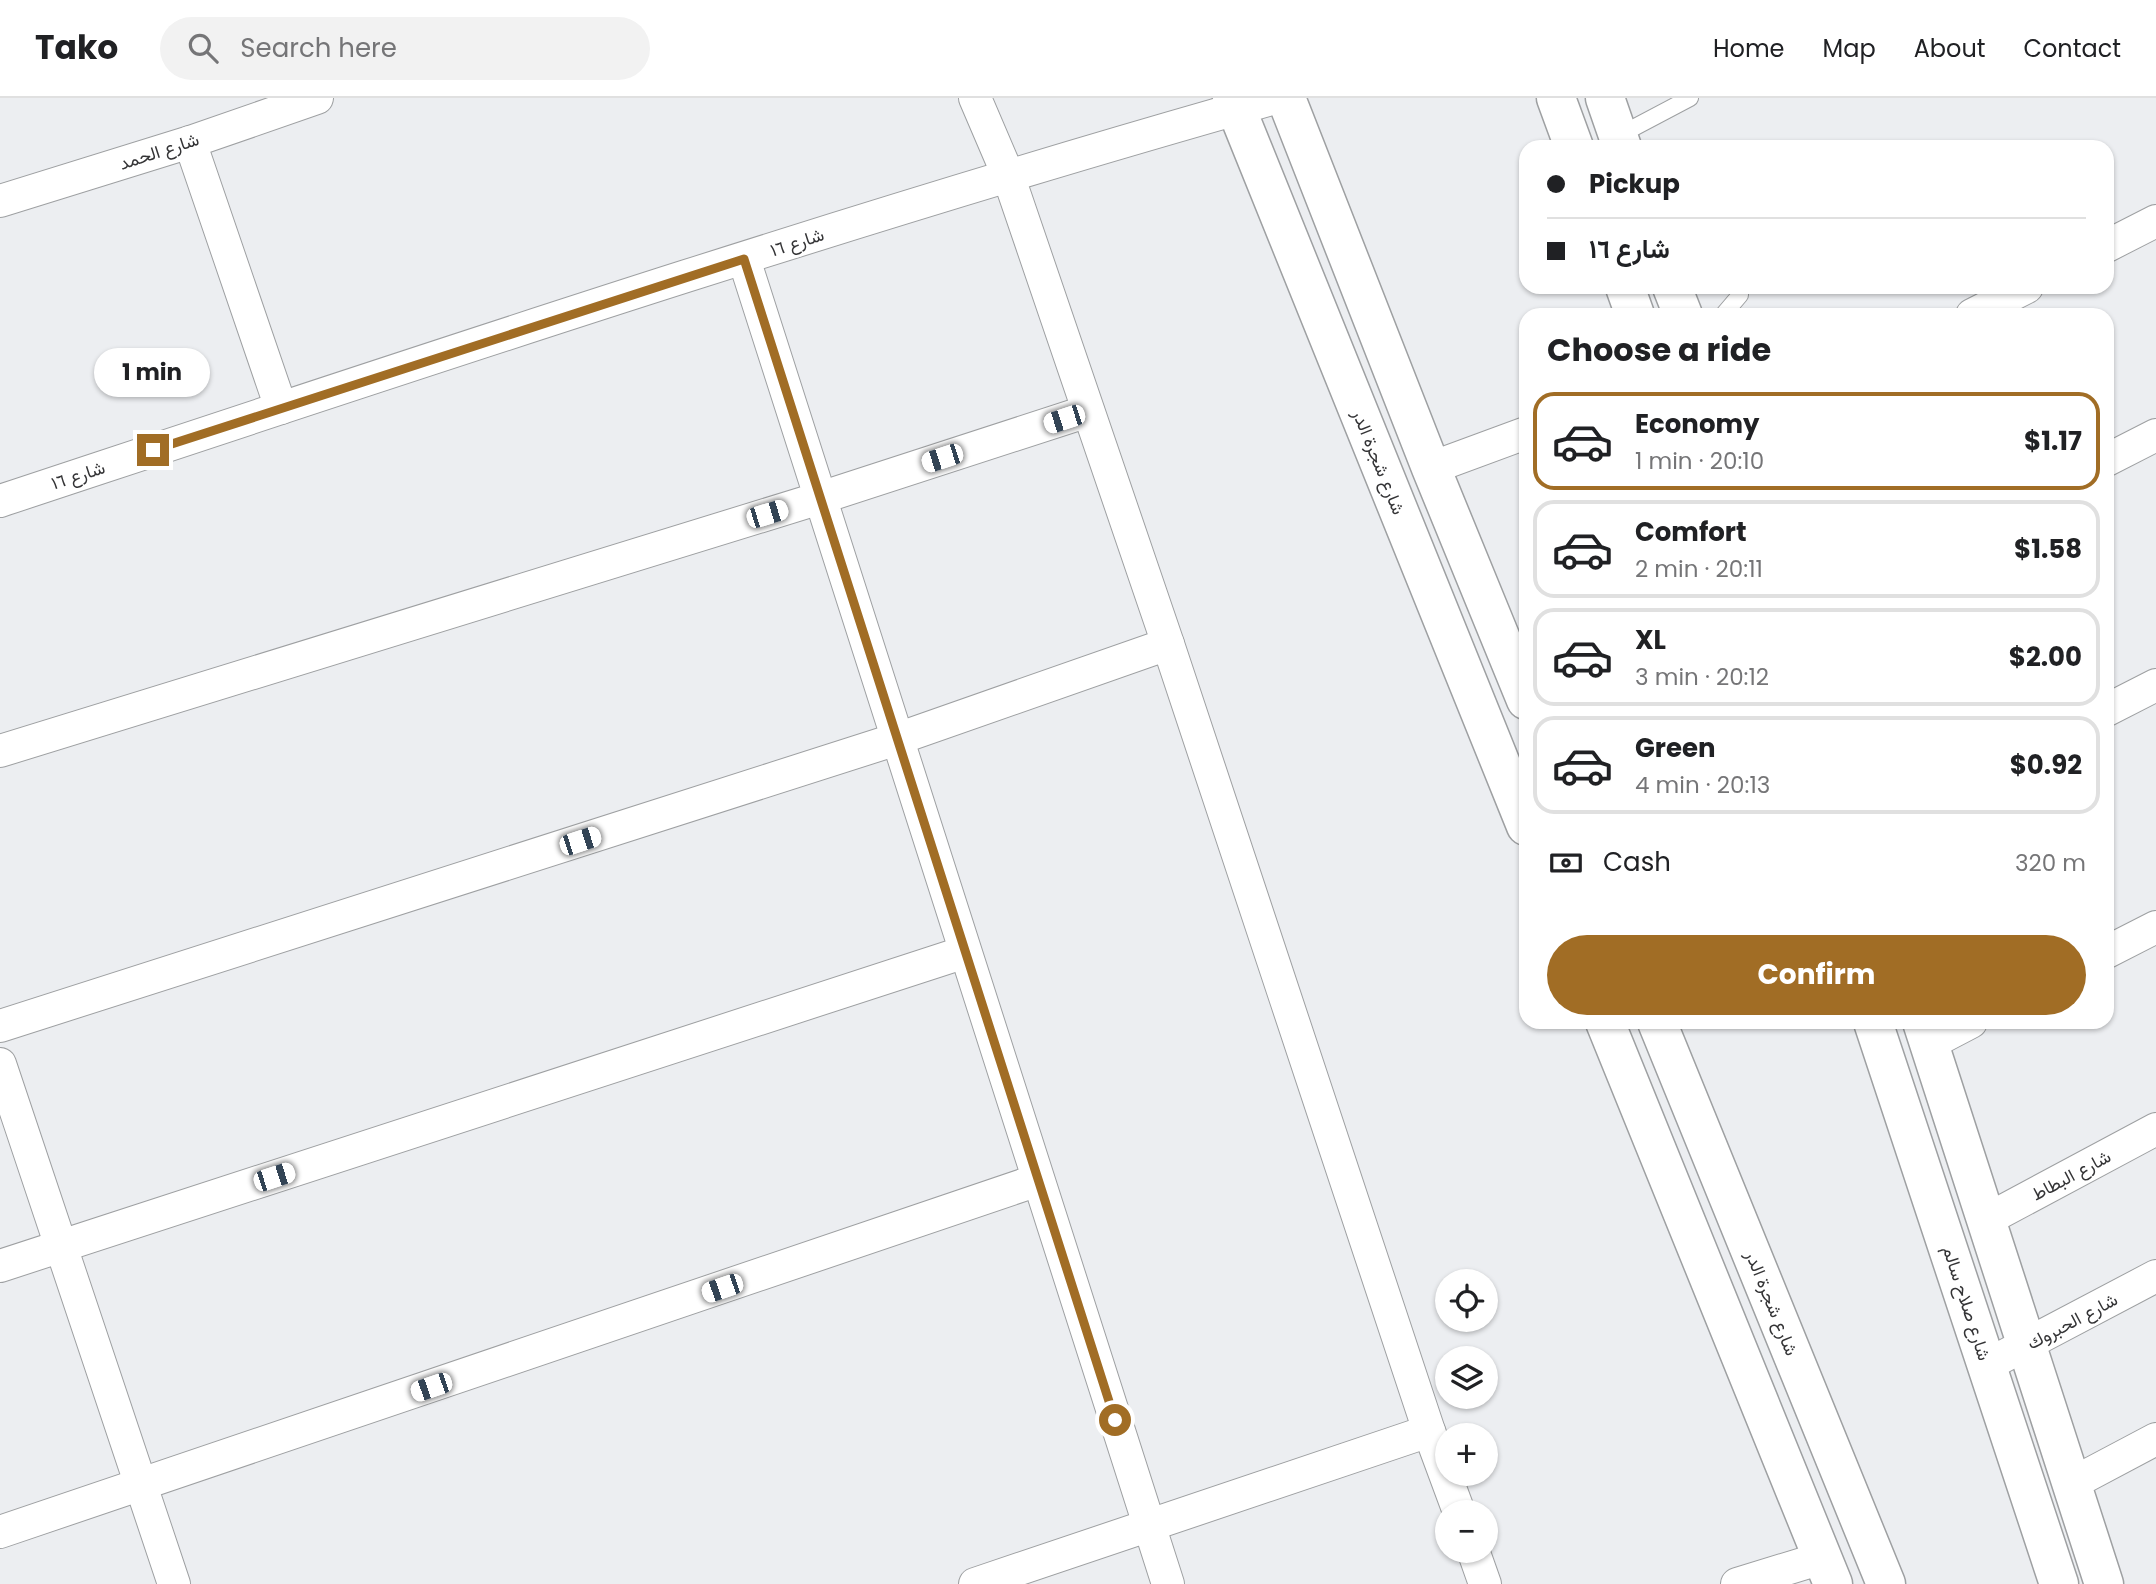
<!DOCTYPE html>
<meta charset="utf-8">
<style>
body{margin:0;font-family:Poppins,Vazirmatn,sans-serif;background:#f2f2f2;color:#202124;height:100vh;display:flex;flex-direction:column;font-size:26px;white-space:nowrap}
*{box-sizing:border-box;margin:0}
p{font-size:23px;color:#757577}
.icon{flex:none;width:38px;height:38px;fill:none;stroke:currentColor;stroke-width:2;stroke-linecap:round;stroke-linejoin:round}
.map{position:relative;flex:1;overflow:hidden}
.drawer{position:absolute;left:1519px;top:210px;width:595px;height:721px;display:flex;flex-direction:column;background:#fff;border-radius:21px;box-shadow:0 2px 5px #0004}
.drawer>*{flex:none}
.banner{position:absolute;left:1519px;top:42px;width:595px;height:154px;border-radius:21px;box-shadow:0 2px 5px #0004;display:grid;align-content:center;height:154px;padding:0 28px;background:#fff}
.buttons{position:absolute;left:1435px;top:1171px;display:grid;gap:14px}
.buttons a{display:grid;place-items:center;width:63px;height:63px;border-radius:50%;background:#fff;box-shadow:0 2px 5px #0004;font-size:35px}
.end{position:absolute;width:32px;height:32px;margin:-16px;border:9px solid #a16d25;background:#fff;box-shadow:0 0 0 4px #fff}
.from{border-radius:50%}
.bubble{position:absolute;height:49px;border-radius:24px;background:#fff;box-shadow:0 2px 5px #0004;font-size:23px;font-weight:700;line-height:49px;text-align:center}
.car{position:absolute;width:21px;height:42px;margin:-21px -10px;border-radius:9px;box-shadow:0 0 5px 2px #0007;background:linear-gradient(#fff 24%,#345 0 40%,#fff 0 76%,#345 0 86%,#fff 0)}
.banner b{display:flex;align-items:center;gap:24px;height:66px;font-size:26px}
.banner b+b{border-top:2px solid #e0e0e0}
.banner i{width:18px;height:18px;background:#202124}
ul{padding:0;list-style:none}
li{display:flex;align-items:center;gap:21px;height:98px;margin:0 14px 10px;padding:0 14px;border:4px solid #e0e0e0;border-radius:21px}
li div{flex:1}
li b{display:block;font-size:26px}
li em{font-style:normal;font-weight:700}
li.selected{border-color:#a16d25}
li>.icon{width:63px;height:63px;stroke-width:1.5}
h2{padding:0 28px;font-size:32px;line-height:84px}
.pay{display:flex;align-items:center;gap:18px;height:77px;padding:0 28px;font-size:26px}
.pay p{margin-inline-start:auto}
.primary-button{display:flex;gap:14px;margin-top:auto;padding:14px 28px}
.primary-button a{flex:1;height:80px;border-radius:42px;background:#a16d25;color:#fff;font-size:28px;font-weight:700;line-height:80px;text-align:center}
header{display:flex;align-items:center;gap:42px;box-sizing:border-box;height:98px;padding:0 35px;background:#fff;border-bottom:2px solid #e0e0e0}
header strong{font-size:33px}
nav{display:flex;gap:38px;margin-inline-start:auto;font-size:24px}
.search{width:490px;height:63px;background:#f2f2f2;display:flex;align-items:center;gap:18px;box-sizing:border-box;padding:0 24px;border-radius:38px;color:#757577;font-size:26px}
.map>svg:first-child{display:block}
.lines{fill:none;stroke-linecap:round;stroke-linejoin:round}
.service-casing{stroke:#9ea0a2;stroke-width:18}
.minor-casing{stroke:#9ea0a2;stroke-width:34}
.tertiary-casing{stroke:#9ea0a2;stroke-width:41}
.secondary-casing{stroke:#9ea0a2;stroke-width:41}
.service{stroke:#fff;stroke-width:16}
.minor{stroke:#fff;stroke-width:32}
.tertiary{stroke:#fff;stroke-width:38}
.secondary{stroke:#fff;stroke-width:38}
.route{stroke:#a16d25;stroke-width:9}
.labels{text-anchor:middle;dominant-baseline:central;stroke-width:5;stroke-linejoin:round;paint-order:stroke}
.street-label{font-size:18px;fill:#343436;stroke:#fff}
</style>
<header>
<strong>Tako</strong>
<div class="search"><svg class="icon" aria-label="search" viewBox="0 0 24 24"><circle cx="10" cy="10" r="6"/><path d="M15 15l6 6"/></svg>Search here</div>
<nav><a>Home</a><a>Map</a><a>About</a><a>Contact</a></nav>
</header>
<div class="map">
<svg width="2156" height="1486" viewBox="0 0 2156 1486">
<rect width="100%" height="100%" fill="#eceef1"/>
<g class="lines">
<defs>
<g id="service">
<polyline points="1618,38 1690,0"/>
<polyline points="1723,217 1740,197 1740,189"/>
</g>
<g id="minor">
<polyline points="975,0 1008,77 1168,546 1429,1333 1459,1414"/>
<polyline points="190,44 281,310"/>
<polyline points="0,103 190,44 317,0"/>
<polyline points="2107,148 2156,123"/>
<polyline points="744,161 1168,1486"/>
<polyline points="1972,217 2027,189"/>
<polyline points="2107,362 2156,337"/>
<polyline points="1431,370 1526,335"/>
<path d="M 0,403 C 423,263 846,121 1275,0"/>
<polyline points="2107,612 2156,587"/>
<polyline points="0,653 820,400 1088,313"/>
<polyline points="2107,854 2156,829"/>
<polyline points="0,928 897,641 1168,546"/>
<polyline points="1929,946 1971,924"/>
<polyline points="0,966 174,1486"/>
<polyline points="1986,1122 2156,1031"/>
<polyline points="0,1168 965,854"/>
<polyline points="1987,1267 2156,1178"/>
<polyline points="2071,1386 2156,1341"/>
<polyline points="0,1434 1038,1082"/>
<polyline points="1473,1452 1485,1486"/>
<polyline points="975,1486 1429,1333"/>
<polyline points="1737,1486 1822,1460"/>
</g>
<g id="tertiary">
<polyline points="1232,0 1526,728"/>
<polyline points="1286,0 1431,370 1526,602"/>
<polyline points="1605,924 1833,1486"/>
<polyline points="1657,924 1886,1486"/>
</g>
<g id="secondary">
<polyline points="1556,0 1574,49"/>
<polyline points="1605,0 1622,49"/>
<polyline points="1625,189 1635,217"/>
<polyline points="1672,189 1683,217"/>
<polyline points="1873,924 2059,1486"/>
<polyline points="1922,924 2104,1486"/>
</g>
</defs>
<!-- service casing -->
<use href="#service" class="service-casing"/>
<!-- minor casing -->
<use href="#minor" class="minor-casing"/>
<!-- tertiary casing -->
<use href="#tertiary" class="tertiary-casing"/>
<!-- secondary casing -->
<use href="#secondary" class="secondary-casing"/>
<!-- service -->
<use href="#service" class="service"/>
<!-- minor -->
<use href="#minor" class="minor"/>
<!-- tertiary -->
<use href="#tertiary" class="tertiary"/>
<!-- secondary -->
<use href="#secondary" class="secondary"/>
</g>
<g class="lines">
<!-- route -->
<polyline class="route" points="153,352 744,161 1115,1322"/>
</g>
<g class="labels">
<!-- street labels -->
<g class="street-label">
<text transform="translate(159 53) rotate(-18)">شارع الحمد</text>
<text transform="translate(797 144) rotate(-18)">شارع ١٦</text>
<text transform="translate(1379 364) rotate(68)">شارع شجرة الدر</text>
<text transform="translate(78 377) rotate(-18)">شارع ١٦</text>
<text transform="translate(2071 1077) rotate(-28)">شارع البطاط</text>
<text transform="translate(1772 1205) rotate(68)">شارع شجرة الدر</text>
<text transform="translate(1967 1205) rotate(72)">شارع صلاح سالم</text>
<text transform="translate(2072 1223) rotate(-28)">شارع الحبروك</text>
</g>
</g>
</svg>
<div class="buttons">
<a><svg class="icon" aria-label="locate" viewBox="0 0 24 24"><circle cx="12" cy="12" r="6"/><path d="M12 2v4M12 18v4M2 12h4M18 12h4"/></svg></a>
<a><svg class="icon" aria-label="layers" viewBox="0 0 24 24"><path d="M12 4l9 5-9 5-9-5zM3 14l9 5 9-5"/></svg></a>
<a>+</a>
<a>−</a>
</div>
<i class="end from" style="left:1115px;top:1322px"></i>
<i class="end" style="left:153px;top:352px"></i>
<div class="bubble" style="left:94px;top:250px;width:116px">1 min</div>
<i class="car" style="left:1064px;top:321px;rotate:252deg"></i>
<i class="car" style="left:942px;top:360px;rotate:252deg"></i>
<i class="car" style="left:767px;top:416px;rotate:73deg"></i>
<i class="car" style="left:580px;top:743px;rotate:72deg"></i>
<i class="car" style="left:274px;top:1079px;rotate:72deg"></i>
<i class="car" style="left:722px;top:1190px;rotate:251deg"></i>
<i class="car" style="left:431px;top:1289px;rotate:251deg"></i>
<div class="banner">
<b><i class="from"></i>Pickup</b>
<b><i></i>شارع ١٦</b>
</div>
<section class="drawer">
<h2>Choose a ride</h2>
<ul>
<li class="selected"><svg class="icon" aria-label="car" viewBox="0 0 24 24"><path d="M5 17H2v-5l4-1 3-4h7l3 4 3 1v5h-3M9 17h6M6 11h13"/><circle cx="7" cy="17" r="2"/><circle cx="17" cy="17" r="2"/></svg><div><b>Economy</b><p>1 min · 20:10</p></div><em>$1.17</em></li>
<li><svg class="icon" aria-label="car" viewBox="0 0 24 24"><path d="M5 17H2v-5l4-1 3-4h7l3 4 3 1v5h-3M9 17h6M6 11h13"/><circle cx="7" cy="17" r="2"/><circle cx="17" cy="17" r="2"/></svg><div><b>Comfort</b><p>2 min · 20:11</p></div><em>$1.58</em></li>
<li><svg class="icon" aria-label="car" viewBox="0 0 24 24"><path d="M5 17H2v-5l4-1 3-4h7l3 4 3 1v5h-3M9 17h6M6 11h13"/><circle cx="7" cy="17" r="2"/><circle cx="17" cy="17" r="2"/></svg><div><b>XL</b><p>3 min · 20:12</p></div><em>$2.00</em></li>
<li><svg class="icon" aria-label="car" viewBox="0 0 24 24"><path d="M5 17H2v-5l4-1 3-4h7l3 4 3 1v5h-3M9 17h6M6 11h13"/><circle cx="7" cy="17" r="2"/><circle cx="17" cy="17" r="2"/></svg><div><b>Green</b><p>4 min · 20:13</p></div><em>$0.92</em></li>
</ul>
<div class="pay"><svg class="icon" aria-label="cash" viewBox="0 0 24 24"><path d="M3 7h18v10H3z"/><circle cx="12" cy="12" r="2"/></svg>Cash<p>320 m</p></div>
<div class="primary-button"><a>Confirm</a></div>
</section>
</div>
